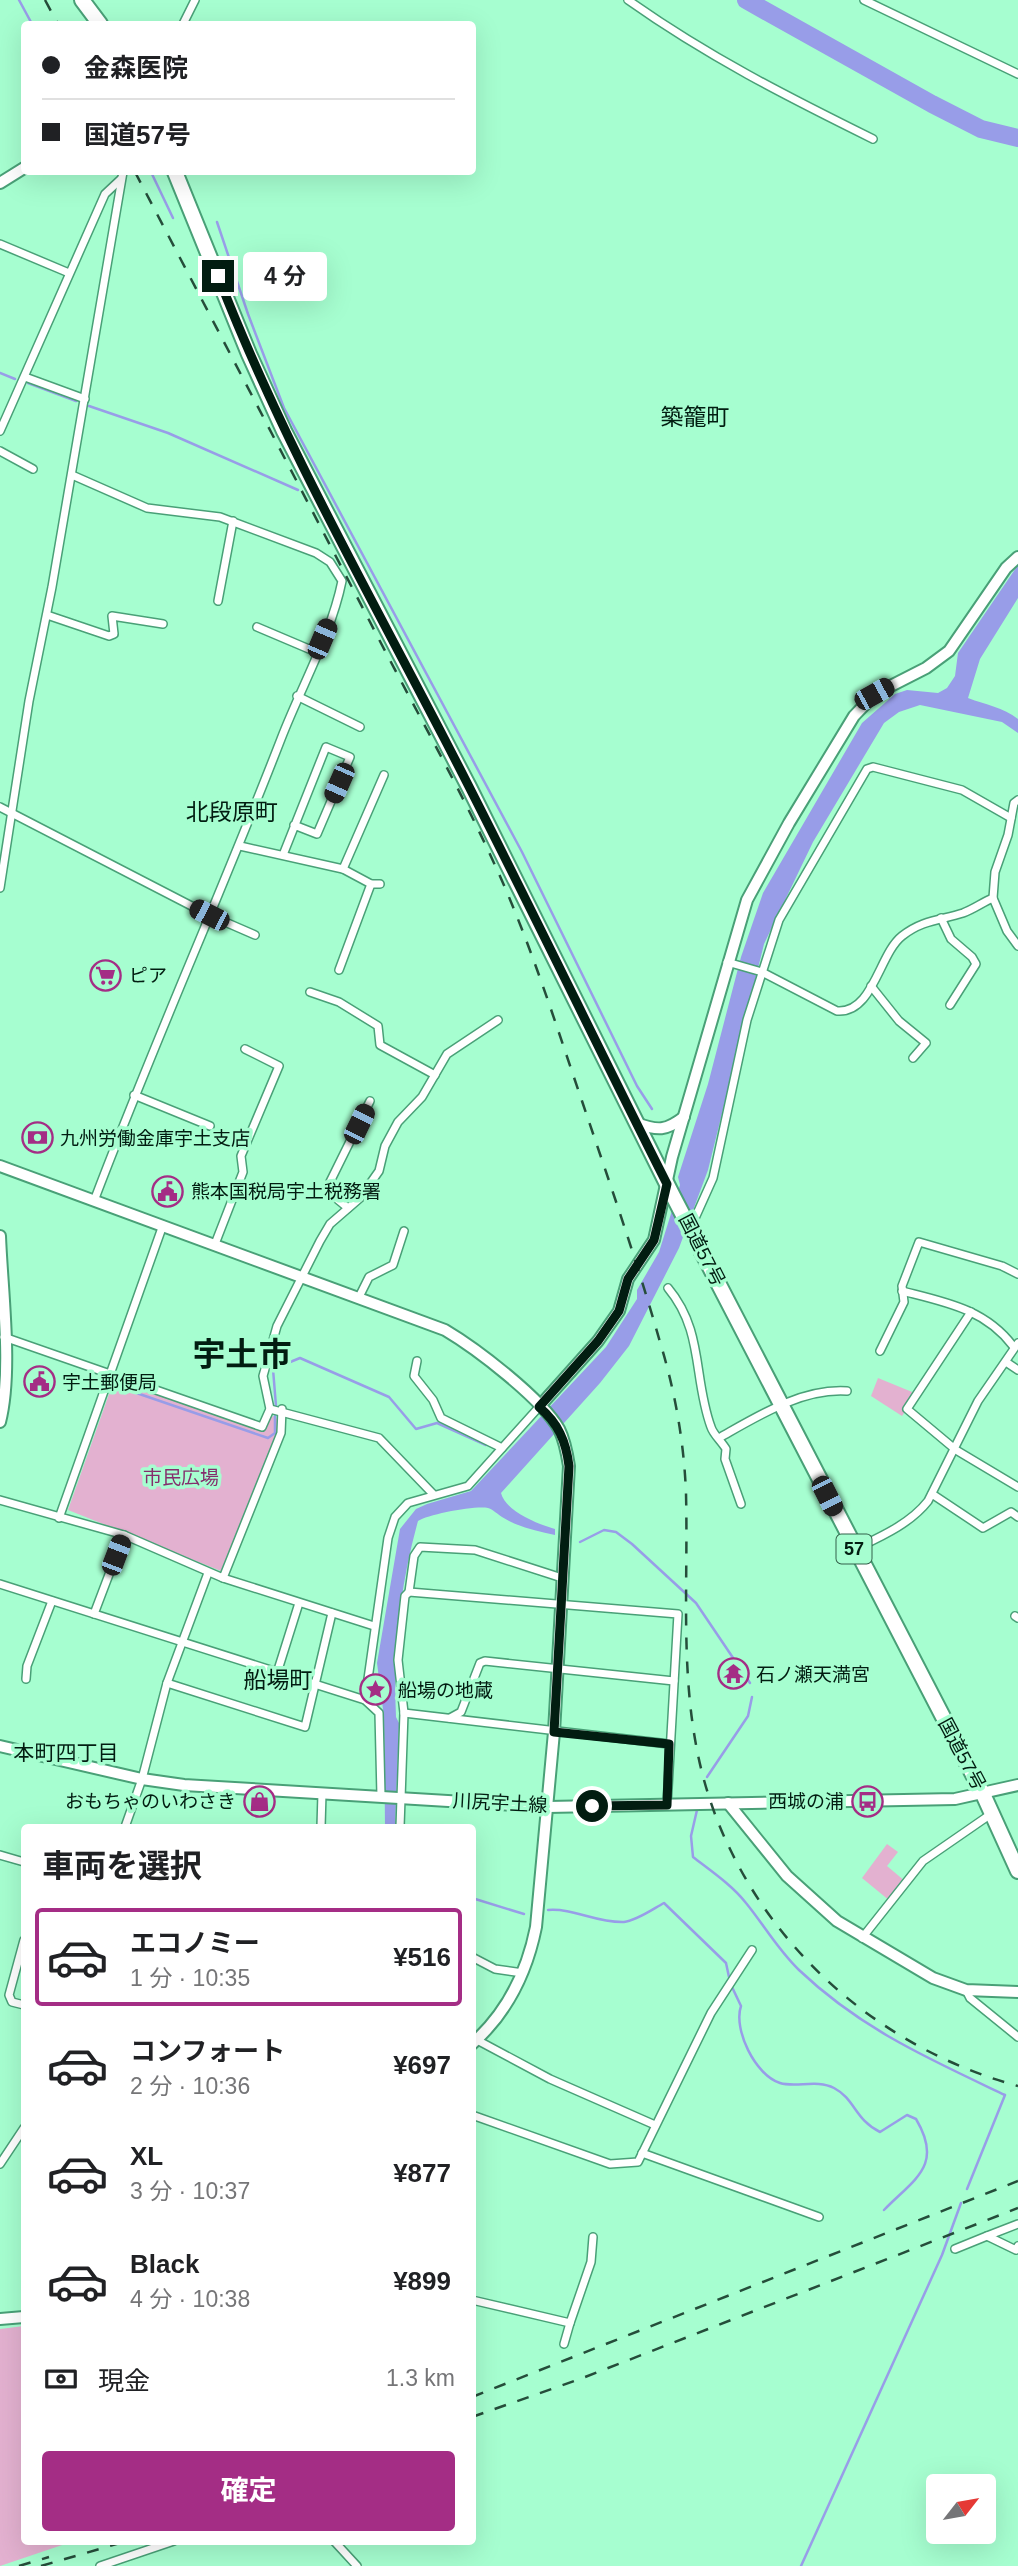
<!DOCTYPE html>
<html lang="ja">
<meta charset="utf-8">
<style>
body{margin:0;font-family:Helvetica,"Noto Sans JP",sans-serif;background:#f6f6f6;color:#202124;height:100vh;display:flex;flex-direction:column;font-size:26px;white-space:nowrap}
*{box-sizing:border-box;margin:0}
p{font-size:23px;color:#757577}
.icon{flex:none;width:38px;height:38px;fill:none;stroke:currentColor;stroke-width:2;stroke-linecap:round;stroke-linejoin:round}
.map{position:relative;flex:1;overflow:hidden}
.panel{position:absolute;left:21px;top:1824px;width:455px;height:721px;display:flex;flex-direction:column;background:#fff;border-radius:7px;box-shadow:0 7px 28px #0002}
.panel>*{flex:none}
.banner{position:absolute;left:21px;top:21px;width:455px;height:154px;border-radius:7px;box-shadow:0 7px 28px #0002;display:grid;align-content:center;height:154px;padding:0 21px;background:#fff}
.needle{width:46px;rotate:59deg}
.tools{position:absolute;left:926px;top:2474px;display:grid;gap:14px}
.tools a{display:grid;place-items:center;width:70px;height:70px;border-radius:7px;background:#fff;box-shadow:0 7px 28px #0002;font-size:35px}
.end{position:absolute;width:32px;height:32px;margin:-16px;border:9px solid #021d11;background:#fff;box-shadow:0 0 0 4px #fff}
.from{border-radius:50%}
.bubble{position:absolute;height:49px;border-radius:7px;background:#fff;box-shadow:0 7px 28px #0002;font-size:23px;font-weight:700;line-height:49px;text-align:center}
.car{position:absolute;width:21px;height:42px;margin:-21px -10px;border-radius:9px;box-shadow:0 0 5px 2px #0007;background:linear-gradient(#222 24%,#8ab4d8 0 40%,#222 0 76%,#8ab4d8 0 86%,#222 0)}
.banner b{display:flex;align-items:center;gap:24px;height:66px;font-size:26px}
.banner b+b{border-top:2px solid #e0e0e0}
.banner i{width:18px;height:18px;background:#202124}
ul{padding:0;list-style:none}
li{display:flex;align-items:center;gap:21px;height:98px;margin:0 14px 10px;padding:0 7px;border:4px solid transparent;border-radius:7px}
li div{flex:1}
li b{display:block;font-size:26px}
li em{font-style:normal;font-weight:700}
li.on{border-color:#a42d85}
li>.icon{width:63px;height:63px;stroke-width:1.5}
h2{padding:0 21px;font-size:32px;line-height:84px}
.pay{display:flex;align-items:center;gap:18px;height:77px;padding:0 21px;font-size:26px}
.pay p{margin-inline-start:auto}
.primary-button{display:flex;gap:14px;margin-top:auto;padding:14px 21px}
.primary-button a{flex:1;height:80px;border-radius:7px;background:#a42d85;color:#fff;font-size:28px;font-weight:700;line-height:80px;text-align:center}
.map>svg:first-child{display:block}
.green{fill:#e3b1d0}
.water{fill:#989de8}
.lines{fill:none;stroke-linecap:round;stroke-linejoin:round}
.stream{stroke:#989de8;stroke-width:2.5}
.river{stroke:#989de8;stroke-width:18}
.street-casing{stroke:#49a077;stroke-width:10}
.secondary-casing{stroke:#49a077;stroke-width:14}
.highway-casing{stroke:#49a077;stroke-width:18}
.street{stroke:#fff;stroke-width:7}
.secondary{stroke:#fff;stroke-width:10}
.highway{stroke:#fff;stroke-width:14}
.rail{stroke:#254d3a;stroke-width:2.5;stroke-dasharray:12 12;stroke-linecap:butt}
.route{stroke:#021d11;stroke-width:9}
.labels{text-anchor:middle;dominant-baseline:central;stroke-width:7;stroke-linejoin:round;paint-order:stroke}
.shield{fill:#a6fed0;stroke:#33604a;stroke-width:2}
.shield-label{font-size:18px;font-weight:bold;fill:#021d11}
.poi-label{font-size:19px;fill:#021d11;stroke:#a6fed0;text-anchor:start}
.street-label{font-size:19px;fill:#021d11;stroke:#a6fed0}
.park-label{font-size:19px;fill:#842e6c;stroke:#a6fed0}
.neighbourhood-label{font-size:21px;fill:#021d11;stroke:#a6fed0}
.quarter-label{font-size:23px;fill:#021d11;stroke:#a6fed0}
.town-label{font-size:33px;font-weight:bold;fill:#021d11;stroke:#a6fed0}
</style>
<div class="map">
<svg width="1018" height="2566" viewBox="0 0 1018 2566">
<rect width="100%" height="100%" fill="#a6fed0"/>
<!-- green -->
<g class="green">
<polygon points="878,1378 917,1394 902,1416 871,1396"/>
<polygon points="114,1380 262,1429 270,1417 275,1416 278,1421 276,1435 221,1571 68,1510"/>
<polygon points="887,1844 898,1852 887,1866 906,1882 890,1901 862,1878"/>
<polygon points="24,2326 24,2541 74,2541 0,2566 0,2329"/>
</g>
<!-- water -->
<path class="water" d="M 1018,565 L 1018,598 L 980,659 L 968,698 C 986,705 1003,707 1018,719 L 1018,733 L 1002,722 L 920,705 L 899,712 L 884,723 L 813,842 L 764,944 L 708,1170 L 679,1248 L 629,1346 L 600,1383 L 501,1493 C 506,1512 538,1524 555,1529 L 555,1535 C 536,1531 518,1527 502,1517 C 497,1514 494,1510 488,1508 C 477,1505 428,1514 418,1521 C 400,1585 393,1651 396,1717 L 399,1723 L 395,1827 L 385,1827 L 384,1717 L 377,1663 L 400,1529 L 416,1509 L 427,1504 L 471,1491 L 606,1347 L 637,1299 L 637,1290 L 659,1252 L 680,1185 L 678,1177 L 708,1084 L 741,957 L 763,893 L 862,723 L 895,694 L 907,690 L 938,693 L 947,688 L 955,676 L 958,653 Z"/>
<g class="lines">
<!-- stream -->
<g class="stream">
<polyline points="19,0 32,24"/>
<polyline points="151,172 173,218"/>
<polyline points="217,222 248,314 284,408 522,852 637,1086 652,1109"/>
<polyline points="0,373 15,379"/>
<polyline points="28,383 76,401"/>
<polyline points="89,406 168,433 298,490"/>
<polyline points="116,1386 268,1438 275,1433 275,1416"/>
<polyline points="276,1406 273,1369 300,1358 389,1397 416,1429 437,1423 486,1445"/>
<polyline points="580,1542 604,1530 616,1532 632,1544 696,1603 750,1683"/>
<polyline points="707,1777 748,1716 752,1697"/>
<path d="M 697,1810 L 691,1836 L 693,1857 C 711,1871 732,1885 746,1903 C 764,1925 778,1950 799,1970 C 861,2029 929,2059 1005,2095 L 967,2189"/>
<polyline points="472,1898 524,1914"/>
<path d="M 548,1910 C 574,1908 596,1923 624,1922 C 636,1921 653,1909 664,1903 L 726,1963 L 729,1977"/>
<path d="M 732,1987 L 741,2006 C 733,2029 755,2075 780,2083 C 796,2088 817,2079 834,2088 C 855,2099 855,2120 880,2132 L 907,2115 L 916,2119 C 944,2166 914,2179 884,2210"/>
<polyline points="801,2566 942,2255 961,2203"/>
</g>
<!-- river -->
<polyline class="river" points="746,0 932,104 981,129 1018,138"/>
<defs>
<g id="street">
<path d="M 628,0 C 707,56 786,96 873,139"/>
<polyline points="864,0 1018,74"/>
<polyline points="183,24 195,0"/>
<polyline points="0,244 69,273"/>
<polyline points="25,377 85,399"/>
<polyline points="0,431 105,194 121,179"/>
<polyline points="0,451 33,469"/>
<path d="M 72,475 L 147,508 L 220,517 L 316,553 L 330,562 L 342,581 C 331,635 301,687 281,739 C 221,894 153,1045 94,1201"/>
<polyline points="218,601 233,521"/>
<polyline points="47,615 109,636 114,634 112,616 163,624"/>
<polyline points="257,627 316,652"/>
<polyline points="297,696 360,727"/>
<polyline points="1018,800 1014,803 1008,835 995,872 993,898 1007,931 1018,946"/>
<polyline points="0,807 209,915 255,935"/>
<polyline points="240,846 343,869 371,884 380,884"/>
<polyline points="283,855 326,747 350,757 317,834 294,825"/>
<polyline points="343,869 384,775"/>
<polyline points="0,888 29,701 52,587 123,172"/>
<polyline points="941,918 951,939 972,957 976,964 950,1005"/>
<path d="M 727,962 L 762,972 L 837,1011 C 873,1014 879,954 902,936 C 922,920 941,920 963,913 C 974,909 983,902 993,898"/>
<polyline points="339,970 371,884"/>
<polyline points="871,986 899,1021 926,1043 913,1058"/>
<polyline points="310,992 339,1002 378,1026 380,1045 435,1075"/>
<polyline points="134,1095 210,1126"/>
<polyline points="348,1208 326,1190 370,1101"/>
<polyline points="691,1227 713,1178 747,1020 779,920 867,769 873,767 962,790 1011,818"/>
<polyline points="215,1244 243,1172 241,1156 279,1066 245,1049"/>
<path d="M 668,1288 C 704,1331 693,1378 711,1427 C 713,1434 722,1442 726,1449 L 725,1459 L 741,1504"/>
<path d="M 902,1291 C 945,1302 985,1309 1013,1346"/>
<polyline points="359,1297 369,1277 393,1265 404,1231"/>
<polyline points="971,1312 907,1409 956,1450 1018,1487"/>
<polyline points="4,1337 262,1427 270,1409 263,1376 277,1326 320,1241 330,1224 360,1198 379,1171 385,1146 398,1122 422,1097 447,1054 498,1020"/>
<polyline points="880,1351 904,1302 902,1286 919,1242 1002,1266 1018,1274"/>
<polyline points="417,1361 414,1376 433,1400 441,1418 502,1448"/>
<polyline points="1006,1362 1018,1370"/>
<polyline points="270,1409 379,1438 433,1494"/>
<path d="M 719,1438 C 758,1416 802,1388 847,1391"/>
<polyline points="932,1494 983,1528 1011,1512 1018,1517"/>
<polyline points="0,1500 124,1535 223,1578 281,1433 282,1409"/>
<polyline points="59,1518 163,1225"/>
<path d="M 855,1549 C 880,1537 910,1524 928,1501 L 978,1401 L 1018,1343"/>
<polyline points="223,1578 374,1626"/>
<polyline points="0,1584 365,1700 379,1713 381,1796"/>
<polyline points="409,1592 678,1614 667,1805"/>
<polyline points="94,1614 124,1535"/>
<polyline points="1015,1616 1018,1618"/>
<polyline points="277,1673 299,1603"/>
<polyline points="26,1679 27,1666 52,1601"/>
<polyline points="167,1683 305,1727 332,1613"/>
<polyline points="365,1700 388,1538 395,1517 408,1503 468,1486 539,1407"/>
<polyline points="404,1713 669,1744"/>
<polyline points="450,1718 461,1712 480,1663 485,1661 674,1681"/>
<polyline points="125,1827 142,1779 167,1683 208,1573"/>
<polyline points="321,1827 322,1793"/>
<polyline points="400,1827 404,1713 398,1660 405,1596 409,1592 414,1556 420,1547 475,1550 562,1578"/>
<polyline points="0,1855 24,1862"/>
<polyline points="862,1938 923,1861 991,1814"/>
<polyline points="24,1940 9,1995 12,2002 24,2005"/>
<polyline points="472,1957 495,1969 523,1973"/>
<polyline points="966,1990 970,1998 1018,2037"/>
<polyline points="477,2040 550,2079 655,2125"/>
<polyline points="472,2115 610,2164 638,2162 711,2013 752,1950"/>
<polyline points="642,2153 819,2217"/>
<polyline points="0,2164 24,2128"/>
<polyline points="1018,2224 987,2236 1016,2250 1018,2246"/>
<polyline points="955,2249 987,2236"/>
<polyline points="472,2300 570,2323 591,2262 593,2237"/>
<polyline points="564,2344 570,2323"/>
<polyline points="334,2541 357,2566"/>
<polyline points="100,2566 174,2541"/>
</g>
<g id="secondary">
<polyline points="0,183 24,168"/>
<path d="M 636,1123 C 658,1131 666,1131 684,1117"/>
<path d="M 0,1166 L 445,1330 C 477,1349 541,1398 559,1429 C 565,1441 567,1453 569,1466 L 554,1732 L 536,1927 C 527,1972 507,2013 472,2044"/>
<path d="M 0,1236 C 2,1290 13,1371 0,1422"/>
<polyline points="539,1407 598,1341 619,1311 628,1279 654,1240 672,1157 747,900 789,823 854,716 875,694 926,668 949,651 1006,568 1018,557"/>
<polyline points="0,1746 142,1779 184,1785 548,1807 955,1799 1018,1785"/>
<polyline points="728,1803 787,1876 837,1921 933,1978 966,1990 1018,1992"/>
<polyline points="0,2319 24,2317"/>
</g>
<g id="highway">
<polyline points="82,0 100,24"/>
<polyline points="175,172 249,354 284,431 469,787 672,1194 983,1794 1018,1871"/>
</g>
</defs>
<!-- street casing -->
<use href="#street" class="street-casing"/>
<!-- secondary casing -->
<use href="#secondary" class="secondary-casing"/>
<!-- highway casing -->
<use href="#highway" class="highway-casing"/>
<!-- street -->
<use href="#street" class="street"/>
<!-- secondary -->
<use href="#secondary" class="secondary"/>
<!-- highway -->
<use href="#highway" class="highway"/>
<!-- rail -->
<g class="rail">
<polyline points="45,0 58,24"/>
<path d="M 135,172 C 213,321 291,470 369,620 C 412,704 460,787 499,874 C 532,948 556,1025 582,1101 C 609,1181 637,1261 660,1342 C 675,1391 684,1442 686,1493 C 689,1617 673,1733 730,1849 C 786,1966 893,2052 1018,2086"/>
<polyline points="472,2397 1018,2181"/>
<polyline points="472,2417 580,2379 1018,2208"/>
<polyline points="19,2566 49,2557"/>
<polyline points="41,2566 127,2541"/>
</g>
</g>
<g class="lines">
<!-- route -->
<path class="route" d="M 218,276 C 280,436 365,586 444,738 C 521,886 592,1036 667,1184 L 654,1240 L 628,1279 L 619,1311 L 598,1341 L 539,1407 C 558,1423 566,1441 569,1466 L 554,1732 L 669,1744 L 667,1805 L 592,1806"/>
</g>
<!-- icons -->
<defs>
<symbol id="supermarket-ring" viewBox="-11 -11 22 22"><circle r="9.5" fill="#a6fed0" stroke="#a42d85" stroke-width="1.5"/><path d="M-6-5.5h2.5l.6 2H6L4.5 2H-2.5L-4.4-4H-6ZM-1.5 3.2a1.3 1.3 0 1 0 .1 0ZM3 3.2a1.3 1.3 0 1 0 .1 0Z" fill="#a42d85"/></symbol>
<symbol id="bank-ring" viewBox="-11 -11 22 22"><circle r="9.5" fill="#a6fed0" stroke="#a42d85" stroke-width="1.5"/><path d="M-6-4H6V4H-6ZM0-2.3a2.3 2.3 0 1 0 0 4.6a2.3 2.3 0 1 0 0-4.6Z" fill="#a42d85"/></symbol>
<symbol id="civic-ring" viewBox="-11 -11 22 22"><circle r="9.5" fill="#a6fed0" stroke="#a42d85" stroke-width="1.5"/><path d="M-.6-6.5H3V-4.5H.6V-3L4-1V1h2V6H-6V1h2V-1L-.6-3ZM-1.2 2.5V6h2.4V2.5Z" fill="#a42d85"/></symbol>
<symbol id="temple-ring" viewBox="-11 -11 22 22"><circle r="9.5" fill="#a6fed0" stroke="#a42d85" stroke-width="1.5"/><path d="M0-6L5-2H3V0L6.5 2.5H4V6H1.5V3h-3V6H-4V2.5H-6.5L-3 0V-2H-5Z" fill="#a42d85"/></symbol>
<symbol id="sight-ring" viewBox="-11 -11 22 22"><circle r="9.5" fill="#a6fed0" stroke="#a42d85" stroke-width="1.5"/><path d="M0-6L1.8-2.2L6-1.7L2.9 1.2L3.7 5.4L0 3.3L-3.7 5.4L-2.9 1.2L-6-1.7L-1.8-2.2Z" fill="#a42d85"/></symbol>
<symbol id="shop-ring" viewBox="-11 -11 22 22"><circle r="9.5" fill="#a6fed0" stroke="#a42d85" stroke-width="1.5"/><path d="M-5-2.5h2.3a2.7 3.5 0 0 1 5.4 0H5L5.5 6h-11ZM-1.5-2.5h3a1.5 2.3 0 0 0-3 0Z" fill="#a42d85"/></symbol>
<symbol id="bus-ring" viewBox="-11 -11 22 22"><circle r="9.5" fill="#a6fed0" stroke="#a42d85" stroke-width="1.5"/><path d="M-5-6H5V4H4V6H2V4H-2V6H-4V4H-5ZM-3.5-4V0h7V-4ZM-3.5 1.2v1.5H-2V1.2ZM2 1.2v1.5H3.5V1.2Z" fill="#a42d85"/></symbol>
</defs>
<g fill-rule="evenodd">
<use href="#supermarket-ring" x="88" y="958" width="35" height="35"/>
<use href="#bank-ring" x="20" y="1120" width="35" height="35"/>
<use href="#civic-ring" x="150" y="1174" width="35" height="35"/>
<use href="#civic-ring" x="22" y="1364" width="35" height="35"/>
<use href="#temple-ring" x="716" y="1656" width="35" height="35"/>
<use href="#sight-ring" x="358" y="1672" width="35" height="35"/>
<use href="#shop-ring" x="242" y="1784" width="35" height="35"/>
<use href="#bus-ring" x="850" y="1784" width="35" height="35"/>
</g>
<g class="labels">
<!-- shield labels -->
<rect class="shield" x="836.5" y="1534.5" width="35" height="29" rx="5"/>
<g class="shield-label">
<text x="854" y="1549">57</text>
</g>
<!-- poi labels -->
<g class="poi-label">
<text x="129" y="975">ピア</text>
<text x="60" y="1138">九州労働金庫宇土支店</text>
<text x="191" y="1191">熊本国税局宇土税務署</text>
<text x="62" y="1382">宇土郵便局</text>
<text x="756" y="1674">石ノ瀬天満宮</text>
<text x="398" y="1690">船場の地蔵</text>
<text x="236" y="1801" text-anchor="end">おもちゃのいわさき</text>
<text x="844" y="1801" text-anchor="end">西城の浦</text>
</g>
<!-- street labels -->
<g class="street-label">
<text transform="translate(702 1250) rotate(63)">国道57号</text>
<text transform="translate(962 1754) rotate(62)">国道57号</text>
<text transform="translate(500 1803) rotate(3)">川尻宇土線</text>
</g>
<!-- park labels -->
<g class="park-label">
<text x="181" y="1477">市民広場</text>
</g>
<!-- neighbourhood labels -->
<g class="neighbourhood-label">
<text x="66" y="1752">本町四丁目</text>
</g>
<!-- quarter labels -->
<g class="quarter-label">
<text x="695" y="417">築籠町</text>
<text x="232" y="812">北段原町</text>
<text x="278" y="1680">船場町</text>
</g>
<!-- town labels -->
<g class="town-label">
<text x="242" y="1354">宇土市</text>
</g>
</g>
</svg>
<div class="tools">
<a><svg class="needle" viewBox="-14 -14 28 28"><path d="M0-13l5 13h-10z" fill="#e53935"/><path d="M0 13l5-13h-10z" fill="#757577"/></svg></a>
</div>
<i class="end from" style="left:592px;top:1806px"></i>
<i class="end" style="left:218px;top:276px"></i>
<div class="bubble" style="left:243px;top:252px;width:84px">4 分</div>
<i class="car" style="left:322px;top:639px;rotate:23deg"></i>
<i class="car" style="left:874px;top:694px;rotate:61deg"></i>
<i class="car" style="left:339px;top:783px;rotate:204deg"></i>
<i class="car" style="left:209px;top:915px;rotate:297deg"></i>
<i class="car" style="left:359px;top:1124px;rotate:26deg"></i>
<i class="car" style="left:827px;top:1496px;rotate:153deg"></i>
<i class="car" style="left:116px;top:1555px;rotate:21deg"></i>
<div class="banner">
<b><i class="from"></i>金森医院</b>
<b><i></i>国道57号</b>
</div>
<section class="panel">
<h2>車両を選択</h2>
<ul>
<li class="on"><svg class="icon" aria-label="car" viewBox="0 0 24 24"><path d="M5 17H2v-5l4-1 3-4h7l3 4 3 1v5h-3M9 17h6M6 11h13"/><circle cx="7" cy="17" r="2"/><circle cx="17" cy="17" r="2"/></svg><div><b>エコノミー</b><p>1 分 · 10:35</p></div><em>¥516</em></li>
<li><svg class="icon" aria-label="car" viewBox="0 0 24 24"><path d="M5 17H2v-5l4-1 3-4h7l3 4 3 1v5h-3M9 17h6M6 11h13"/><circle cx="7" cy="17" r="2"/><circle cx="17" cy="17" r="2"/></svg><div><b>コンフォート</b><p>2 分 · 10:36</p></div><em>¥697</em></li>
<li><svg class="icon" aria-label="car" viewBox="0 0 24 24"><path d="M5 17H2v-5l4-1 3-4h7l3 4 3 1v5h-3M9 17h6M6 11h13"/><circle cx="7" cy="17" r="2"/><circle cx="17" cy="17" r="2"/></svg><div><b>XL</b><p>3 分 · 10:37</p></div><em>¥877</em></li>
<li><svg class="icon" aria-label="car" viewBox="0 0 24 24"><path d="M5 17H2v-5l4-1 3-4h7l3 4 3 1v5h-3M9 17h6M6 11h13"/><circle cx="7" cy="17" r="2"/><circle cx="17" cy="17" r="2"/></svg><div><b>Black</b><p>4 分 · 10:38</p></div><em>¥899</em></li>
</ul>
<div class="pay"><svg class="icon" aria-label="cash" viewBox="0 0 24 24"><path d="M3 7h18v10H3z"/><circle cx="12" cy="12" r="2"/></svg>現金<p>1.3 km</p></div>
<div class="primary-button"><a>確定</a></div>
</section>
</div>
